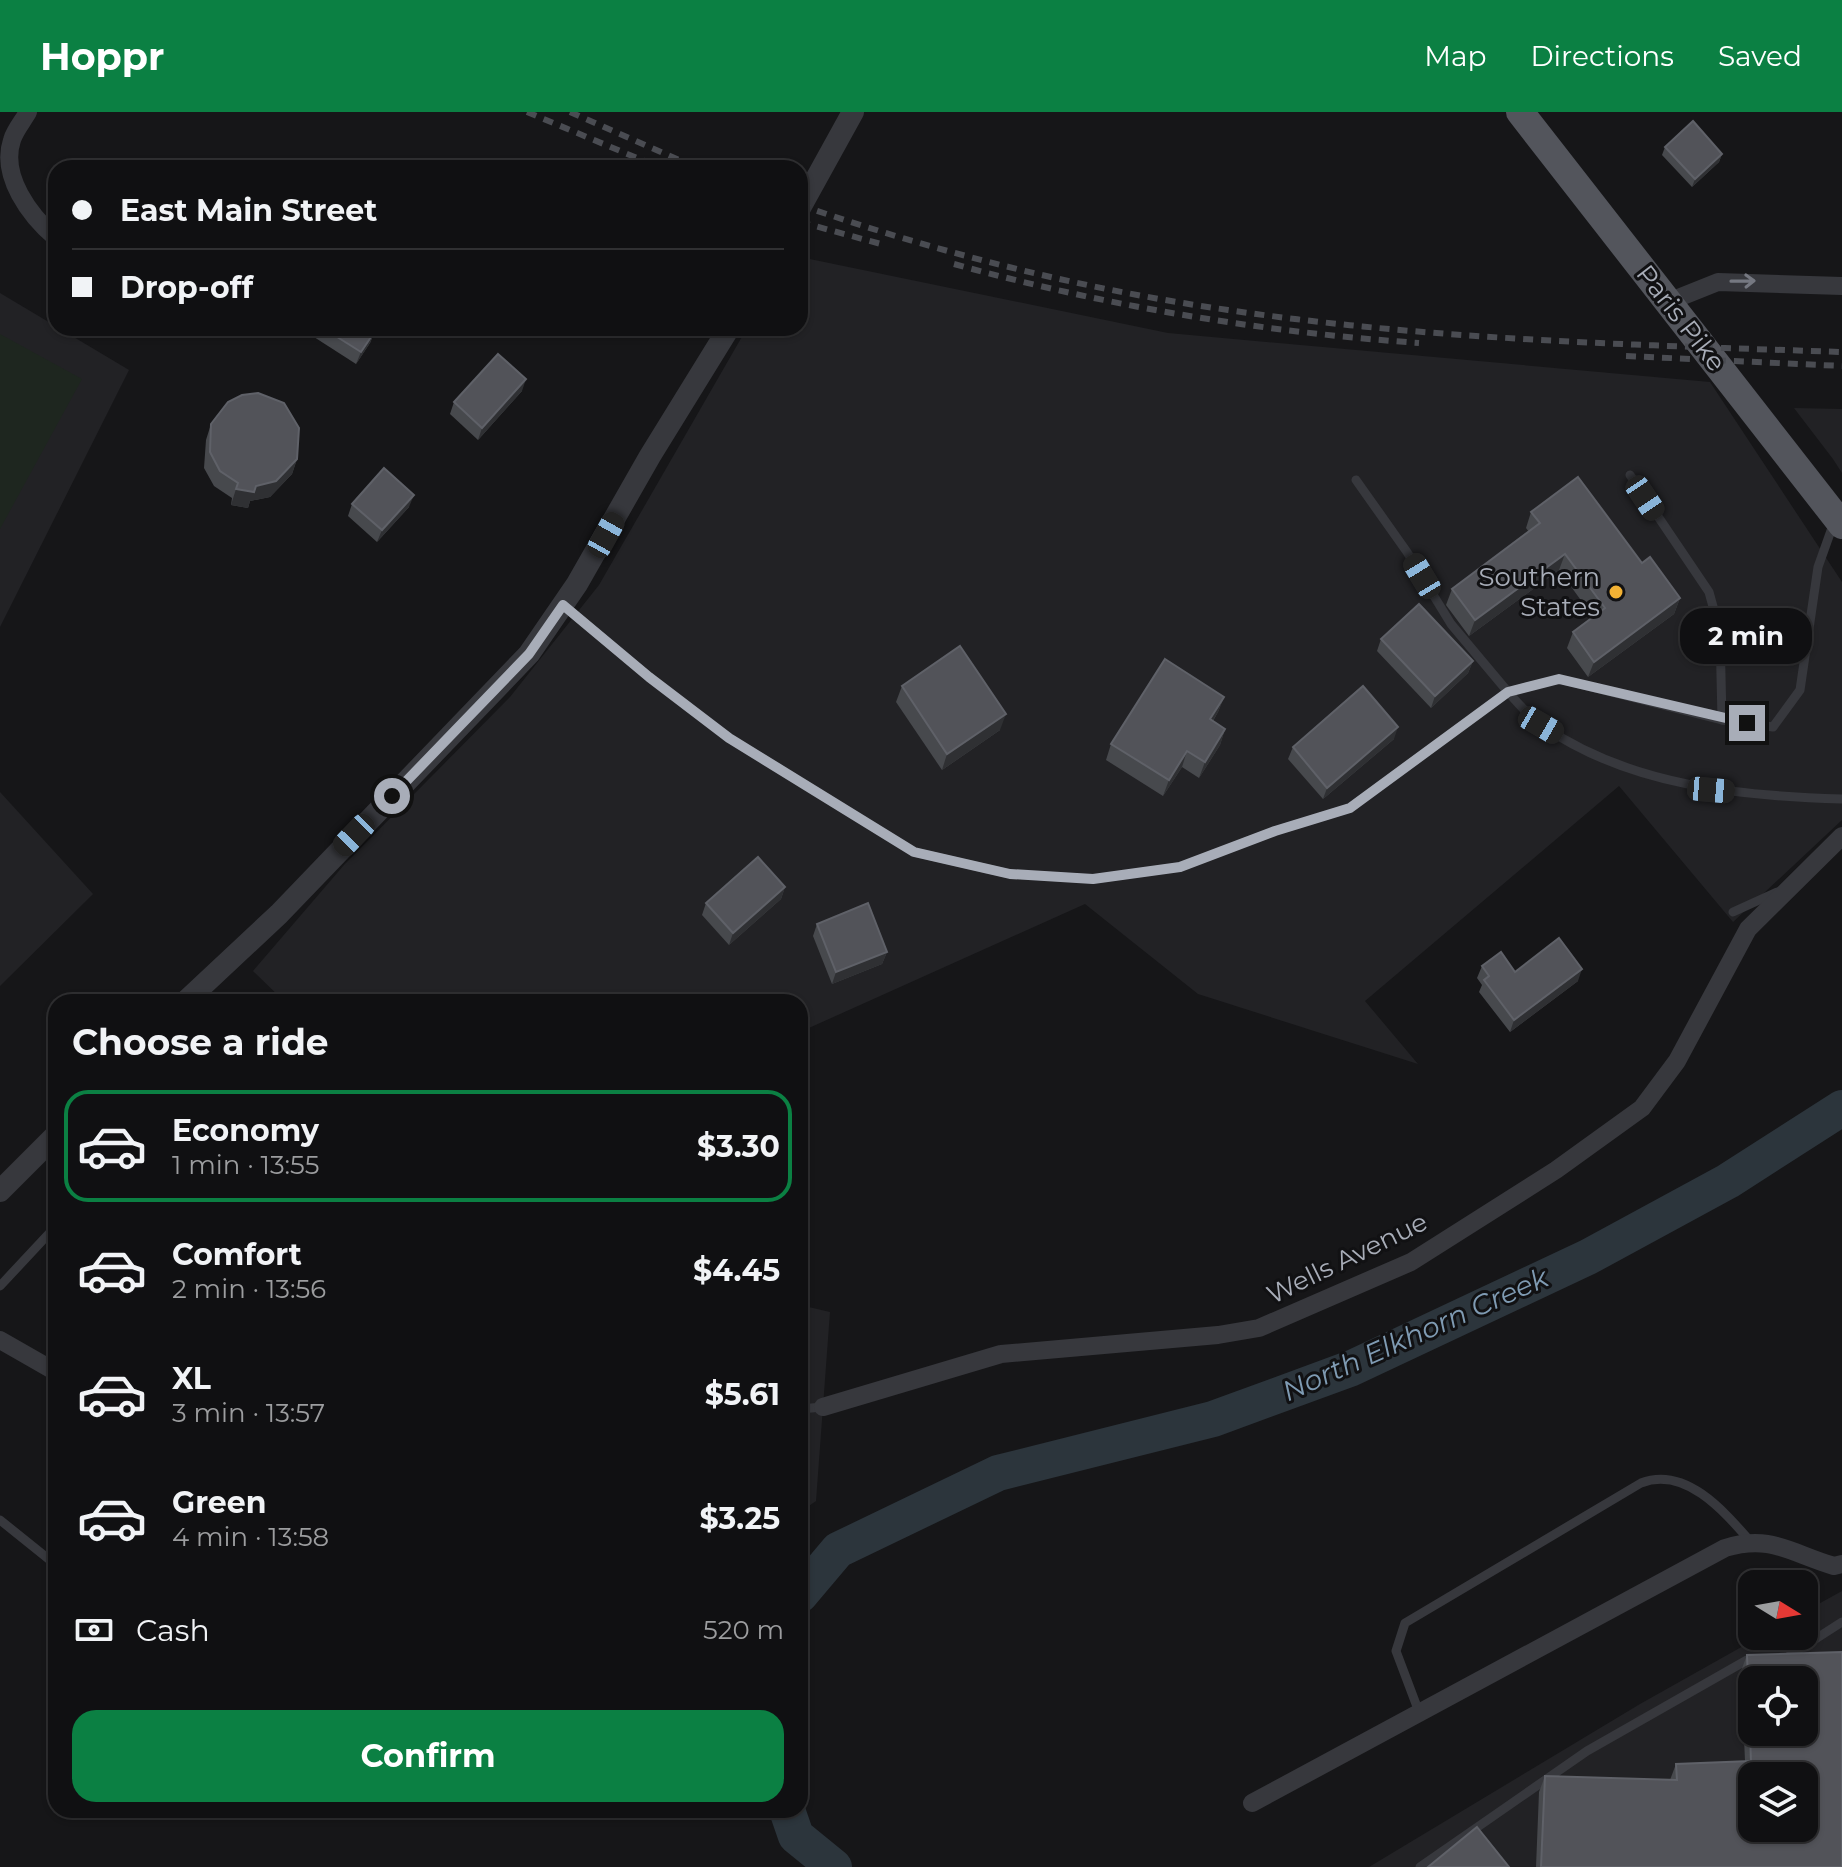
<!DOCTYPE html>
<meta charset="utf-8">
<style>
body{margin:0;font-family:Montserrat,sans-serif;background:#1e1e20;color:#f1f3f6;height:100vh;display:flex;flex-direction:column;font-size:30px;white-space:nowrap}
*{box-sizing:border-box;margin:0}
p{font-size:26px;color:#9c9d9f}
.icon{flex:none;width:44px;height:44px;fill:none;stroke:currentColor;stroke-width:2;stroke-linecap:round;stroke-linejoin:round}
.map{position:relative;flex:1;overflow:hidden}
.side{position:absolute;left:48px;top:882px;width:760px;height:824px;display:flex;flex-direction:column;background:#101012;border-radius:24px;box-shadow:0 2px 6px #0004,0 0 0 2px #303032}
.side>*{flex:none}
.banner{position:absolute;left:48px;top:48px;width:760px;height:176px;border-radius:24px;box-shadow:0 2px 6px #0004,0 0 0 2px #303032;display:grid;align-content:center;height:176px;padding:0 24px;background:#101012}
.needle{width:52px;rotate:101deg}
.buttons{position:absolute;left:1738px;top:1458px;display:grid;gap:16px}
.buttons a{display:grid;place-items:center;width:80px;height:80px;border-radius:16px;background:#101012;box-shadow:0 2px 6px #0004,0 0 0 2px #303032;font-size:40px}
.end{position:absolute;width:36px;height:36px;margin:-18px;border:10px solid #a8adb8;background:#111;box-shadow:0 0 0 4px #111}
.from{border-radius:50%}
.bubble{position:absolute;height:56px;border-radius:24px;background:#101012;box-shadow:0 2px 6px #0004,0 0 0 2px #303032;font-size:26px;font-weight:700;line-height:56px;text-align:center}
.car{position:absolute;width:24px;height:48px;margin:-24px -12px;border-radius:10px;box-shadow:0 0 6px 2px #0007;background:linear-gradient(#222 24%,#8ab4d8 0 40%,#222 0 76%,#8ab4d8 0 86%,#222 0)}
.banner b{display:flex;align-items:center;gap:28px;height:76px;font-size:30px}
.banner b+b{border-top:2px solid #303032}
.banner i{width:20px;height:20px;background:#f1f3f6}
ul{padding:0;list-style:none}
li{display:flex;align-items:center;gap:24px;height:112px;margin:0 16px 12px;padding:0 8px;border:4px solid transparent;border-radius:24px}
li div{flex:1}
li b{display:block;font-size:30px}
li em{font-style:normal;font-weight:700}
li.current{border-color:#0b8043}
li>.icon{width:72px;height:72px;stroke-width:1.5}
h2{padding:0 24px;font-size:36px;line-height:96px}
.pay{display:flex;align-items:center;gap:20px;height:88px;padding:0 24px;font-size:30px}
.pay p{margin-inline-start:auto}
.button{display:flex;gap:16px;margin-top:auto;padding:16px 24px}
.button a{flex:1;height:92px;border-radius:24px;background:#0b8043;color:#fff;font-size:32px;font-weight:700;line-height:92px;text-align:center}
header{display:flex;align-items:center;gap:48px;box-sizing:border-box;height:112px;padding:0 40px;background:#0b8043;color:#fff}
header strong{font-size:38px}
nav{display:flex;gap:44px;margin-inline-start:auto;font-size:28px}
.map>svg:first-child{display:block}
.built{fill:#222225;fill-rule:evenodd}
.green{fill:#1e261f}
.lines{fill:none;stroke-linecap:round;stroke-linejoin:round}
.river{stroke:#2c353c;stroke-width:36}
.service{stroke:#37383d;stroke-width:9}
.minor{stroke:#37383d;stroke-width:18}
.tertiary{stroke:#37383d;stroke-width:22}
.primary{stroke:#53555c;stroke-width:28}
.rail{stroke:#4a4c52;stroke-width:6;stroke-dasharray:10 8;stroke-linecap:butt}
.wall{fill:#47494d}
.shaded-wall{fill:#2f3033}
.building{fill:#525359;stroke:#5f6168;stroke-width:2;fill-rule:evenodd}
.oneway{stroke:#757881}
.route{stroke:#a8adb8;stroke-width:10}
.poi-dot{fill:#f2b134;stroke:#111113;stroke-width:3}
.labels{text-anchor:middle;dominant-baseline:central;stroke-width:6;stroke-linejoin:round;paint-order:stroke}
.street-label{font-size:26px;fill:#a8adb8;stroke:#111113}
.poi-label{font-size:26px;fill:#a8adb8;stroke:#111113;text-anchor:end}
.water-label{font-size:28px;font-style:italic;fill:#7f9bb3;stroke:#111113}
</style>
<header>
<strong>Hoppr</strong>
<nav><a>Map</a><a>Directions</a><a>Saved</a></nav>
</header>
<div class="map">
<svg width="1842" height="1755" viewBox="0 0 1842 1755">
<rect width="100%" height="100%" fill="#161618"/>
<!-- built -->
<g class="built">
<polygon points="800,145 1168,221 1710,270 1842,470 1842,708 1733,810 1619,674 1365,889 1418,952 1198,882 1085,792 800,920 800,890 285,890 253,859 344,753 510,585 599,473 747,216 800,216"/>
<polygon points="0,181 129,258 0,515"/>
<polygon points="1794,296 1842,297 1842,361 1833,347"/>
<polygon points="0,680 93,782 0,874"/>
<polygon points="800,1193 830,1200 816,1389 800,1400"/>
<path d="M 1842,1479 L 1842,1755 L 1369,1755 L 1640,1592 L 1761,1524 L 1804,1524 L 1804,1500 ZM 1752,1568 L 1804,1568 L 1804,1620 L 1752,1620 ZM 1752,1664 L 1804,1664 L 1804,1716 L 1752,1716 Z"/>
</g>
<!-- green -->
<polygon class="green" points="0,222 82,267 0,417"/>
<g class="lines">
<!-- river -->
<g class="river">
<polyline points="800,1483 838,1438 998,1361 1213,1307 1352,1256 1588,1145 1728,1069 1842,996"/>
<polyline points="787,1698 796,1724 834,1755"/>
</g>
<!-- service -->
<g class="service">
<polyline points="1630,363 1709,480 1720,520 1722,608"/>
<polyline points="1356,368 1407,440 1451,512 1508,580 1559,567 1722,608 1773,615 1800,578 1818,455 1833,413"/>
<path d="M 563,493 L 649,565 L 729,626 L 914,740 L 1010,762 L 1093,767 L 1180,755 L 1275,719 L 1350,696 L 1508,580 C 1519,592 1530,606 1543,614 C 1630,674 1740,684 1842,687"/>
<polyline points="1733,800 1777,780"/>
<polyline points="0,1174 56,1114"/>
<polyline points="800,1297 823,1295"/>
<polyline points="0,1408 56,1453"/>
<polyline points="1789,1544 1842,1510"/>
<path d="M 1419,1600 L 1396,1539 L 1405,1511 L 1641,1371 C 1685,1354 1723,1398 1750,1429"/>
<polyline points="1420,1755 1587,1639 1747,1548 1755,1547"/>
</g>
<!-- minor -->
<g class="minor">
<path d="M 28,0 C 23,9 15,18 12,28 C 0,64 30,104 56,126"/>
<polyline points="1668,190 1718,170 1842,174"/>
<polyline points="0,1228 56,1260"/>
<polyline points="823,1295 1001,1242 1218,1223 1259,1216 1411,1150 1556,1058 1642,996 1677,949 1748,817 1842,724"/>
<path d="M 1252,1691 L 1725,1436 C 1771,1422 1790,1441 1834,1454 L 1842,1452"/>
</g>
<!-- tertiary -->
<g class="tertiary">
<polyline points="800,96 853,0"/>
<polyline points="185,890 279,802 529,542 577,472 650,344 729,216"/>
<polyline points="0,1079 56,1023"/>
</g>
<!-- primary -->
<polyline class="primary" points="1520,0 1842,413"/>
<!-- rail -->
<g class="rail">
<polyline points="527,0 661,56"/>
<polyline points="570,0 697,56"/>
<path d="M 800,93 C 939,141 1082,177 1228,198 C 1431,228 1637,233 1842,240"/>
<polyline points="800,110 881,132"/>
<path d="M 954,152 C 1106,194 1261,220 1419,231"/>
<polyline points="1626,244 1842,254"/>
</g>
</g>
<!-- wall -->
<g class="wall">
<polygon points="1665,35 1722,42 1719,50 1692,75 1662,43"/>
<polygon points="300,216 370,216 375,219 370,231 356,252"/>
<polygon points="522,279 478,328 450,302 454,290"/>
<polygon points="211,312 297,347 292,362 270,385 250,389 248,396 231,393 232,386 214,374 204,356 206,328"/>
<polygon points="352,392 409,395 377,430 348,404"/>
<polygon points="1531,400 1642,451 1680,486 1674,502 1588,565 1567,536 1573,520 1593,505 1559,458 1469,524 1446,493 1452,477 1529,420 1526,416"/>
<polygon points="1381,527 1473,549 1468,561 1431,596 1377,539"/>
<polygon points="902,574 1000,618 942,658 896,590"/>
<polygon points="1224,585 1218,600 1213,609 1225,617 1220,633 1199,666 1182,655 1163,684 1106,648 1111,632"/>
<polygon points="1394,627 1323,687 1288,647 1293,635"/>
<polygon points="785,775 781,787 729,833 702,803 706,791"/>
<polygon points="817,812 887,840 882,852 832,872 813,824"/>
<polygon points="1482,854 1515,860 1578,869 1510,920 1479,880 1482,873 1477,866"/>
<polygon points="1747,1543 1842,1755 1536,1755 1539,1680 1545,1664 1670,1668 1676,1652 1745,1649 1741,1559"/>
</g>
<!-- shaded-wall -->
<g class="shaded-wall">
<polygon points="1722,42 1719,50 1692,75 1695,67"/>
<polygon points="375,219 370,231 356,252 361,240"/>
<polygon points="526,267 522,279 478,328 482,316"/>
<polygon points="297,347 292,362 270,385 250,389 248,396 231,393 236,377"/>
<polygon points="414,383 409,395 377,430 382,418"/>
<polygon points="1565,442 1559,458 1469,524 1475,508"/>
<polygon points="1680,486 1674,502 1588,565 1594,550"/>
<polygon points="1473,549 1468,561 1431,596 1435,584"/>
<polygon points="1224,585 1218,600 1204,623 1210,607"/>
<polygon points="1006,602 1000,618 942,658 947,642"/>
<polygon points="1398,615 1394,627 1323,687 1327,676"/>
<polygon points="1225,617 1220,633 1199,666 1205,650"/>
<polygon points="1187,639 1182,655 1163,684 1169,668"/>
<polygon points="785,775 781,787 729,833 733,821"/>
<polygon points="887,840 882,852 832,872 836,860"/>
<polygon points="1582,857 1578,869 1510,920 1514,908"/>
</g>
<!-- building -->
<g class="building">
<polygon points="1693,9 1722,42 1695,67 1665,35"/>
<polygon points="356,50 365,56 352,56"/>
<polygon points="323,216 370,216 375,219 361,240"/>
<polygon points="498,242 526,267 482,316 454,290"/>
<polygon points="258,281 284,291 299,316 297,347 276,369 256,374 254,380 236,377 238,371 220,359 210,340 211,312 228,290 242,283"/>
<polygon points="384,356 414,383 382,418 352,392"/>
<polygon points="1578,365 1642,451 1650,445 1680,486 1594,550 1573,520 1605,496 1565,442 1475,508 1452,477 1540,411 1531,400"/>
<polygon points="1419,492 1473,549 1435,584 1381,527"/>
<polygon points="960,534 1006,602 947,642 902,574"/>
<polygon points="1165,547 1224,585 1210,607 1225,617 1205,650 1187,639 1169,668 1111,632"/>
<polygon points="1363,574 1398,615 1327,676 1293,635"/>
<polygon points="758,745 785,775 733,821 706,791"/>
<polygon points="868,791 887,840 836,860 817,812"/>
<polygon points="1559,826 1582,857 1514,908 1484,868 1489,864 1482,854 1501,840 1515,860"/>
<path d="M 1842,1540 L 1842,1755 L 1541,1755 L 1545,1664 L 1677,1668 L 1676,1652 L 1751,1649 L 1747,1543 ZM 1752,1568 L 1804,1568 L 1804,1620 L 1752,1620 ZM 1752,1664 L 1804,1664 L 1804,1716 L 1752,1716 Z"/>
<polygon points="1477,1715 1509,1755 1428,1755"/>
</g>
<!-- one-way arrows -->
<defs><path id="oneway-shaft" d="M-6 0H5M1.5-3L5.5 0L1.5 3" fill="none" stroke-width="1.6" stroke-linecap="round" stroke-linejoin="round" transform="scale(2)"/></defs>
<use class="oneway" href="#oneway-shaft" transform="translate(1743 169) rotate(-1)"/>
<g class="lines">
<!-- route -->
<polyline class="route" points="392,684 529,542 563,493 649,565 729,626 914,740 1010,762 1093,767 1180,755 1275,719 1350,696 1508,580 1559,567 1747,611"/>
</g>
<!-- markers -->
<circle class="poi-dot" cx="1616" cy="480" r="8"/>
<g class="labels">
<!-- street labels -->
<g class="street-label">
<text transform="translate(1681 206) rotate(52)">Paris Pike</text>
<text transform="translate(1347 1146) rotate(-26)">Wells Avenue</text>
</g>
<!-- poi labels -->
<g class="poi-label">
<text x="1600" y="465">Southern<tspan x="1600" dy="30">States</tspan></text>
</g>
<!-- water labels -->
<g class="water-label">
<text transform="translate(1415 1222) rotate(-24)">North Elkhorn Creek</text>
</g>
</g>
</svg>
<div class="buttons">
<a><svg class="needle" viewBox="-14 -14 28 28"><path d="M0-13l5 13h-10z" fill="#e53935"/><path d="M0 13l5-13h-10z" fill="#9c9d9f"/></svg></a>
<a><svg class="icon" aria-label="locate" viewBox="0 0 24 24"><circle cx="12" cy="12" r="6"/><path d="M12 2v4M12 18v4M2 12h4M18 12h4"/></svg></a>
<a><svg class="icon" aria-label="layers" viewBox="0 0 24 24"><path d="M12 4l9 5-9 5-9-5zM3 14l9 5 9-5"/></svg></a>
</div>
<i class="end from" style="left:392px;top:684px"></i>
<i class="end" style="left:1747px;top:611px"></i>
<div class="bubble" style="left:1680px;top:496px;width:132px">2 min</div>
<i class="car" style="left:1645px;top:386px;rotate:146deg"></i>
<i class="car" style="left:606px;top:423px;rotate:29deg"></i>
<i class="car" style="left:1422px;top:464px;rotate:329deg"></i>
<i class="car" style="left:1541px;top:613px;rotate:120deg"></i>
<i class="car" style="left:1711px;top:678px;rotate:95deg"></i>
<i class="car" style="left:354px;top:723px;rotate:224deg"></i>
<div class="banner">
<b><i class="from"></i>East Main Street</b>
<b><i></i>Drop-off</b>
</div>
<section class="side">
<h2>Choose a ride</h2>
<ul>
<li class="current"><svg class="icon" aria-label="car" viewBox="0 0 24 24"><path d="M5 17H2v-5l4-1 3-4h7l3 4 3 1v5h-3M9 17h6M6 11h13"/><circle cx="7" cy="17" r="2"/><circle cx="17" cy="17" r="2"/></svg><div><b>Economy</b><p>1 min · 13:55</p></div><em>$3.30</em></li>
<li><svg class="icon" aria-label="car" viewBox="0 0 24 24"><path d="M5 17H2v-5l4-1 3-4h7l3 4 3 1v5h-3M9 17h6M6 11h13"/><circle cx="7" cy="17" r="2"/><circle cx="17" cy="17" r="2"/></svg><div><b>Comfort</b><p>2 min · 13:56</p></div><em>$4.45</em></li>
<li><svg class="icon" aria-label="car" viewBox="0 0 24 24"><path d="M5 17H2v-5l4-1 3-4h7l3 4 3 1v5h-3M9 17h6M6 11h13"/><circle cx="7" cy="17" r="2"/><circle cx="17" cy="17" r="2"/></svg><div><b>XL</b><p>3 min · 13:57</p></div><em>$5.61</em></li>
<li><svg class="icon" aria-label="car" viewBox="0 0 24 24"><path d="M5 17H2v-5l4-1 3-4h7l3 4 3 1v5h-3M9 17h6M6 11h13"/><circle cx="7" cy="17" r="2"/><circle cx="17" cy="17" r="2"/></svg><div><b>Green</b><p>4 min · 13:58</p></div><em>$3.25</em></li>
</ul>
<div class="pay"><svg class="icon" aria-label="cash" viewBox="0 0 24 24"><path d="M3 7h18v10H3z"/><circle cx="12" cy="12" r="2"/></svg>Cash<p>520 m</p></div>
<div class="button"><a>Confirm</a></div>
</section>
</div>
